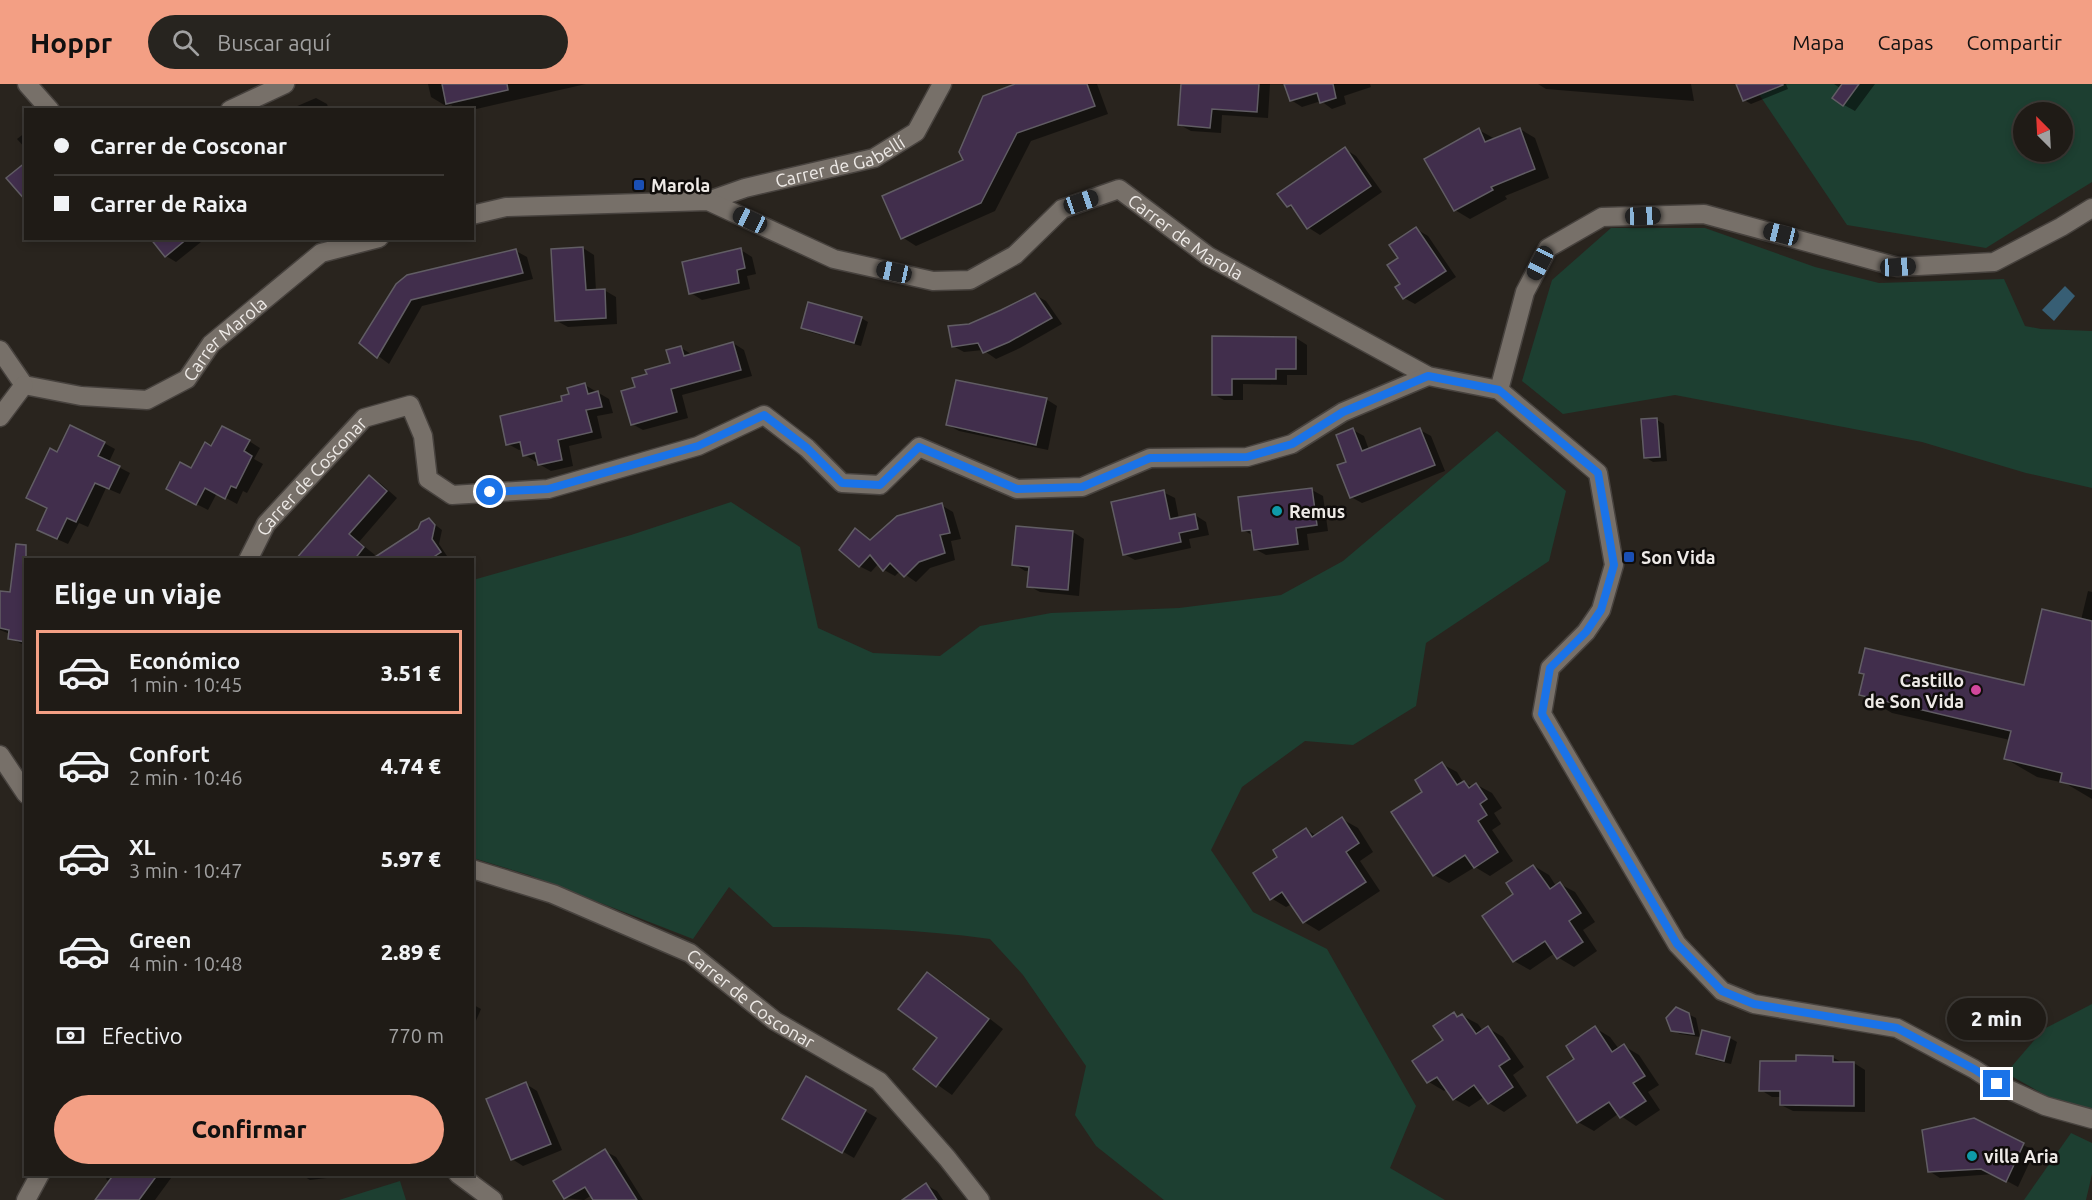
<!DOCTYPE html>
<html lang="es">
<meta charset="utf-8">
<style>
body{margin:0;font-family:Ubuntu,sans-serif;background:#27241f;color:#f1f3f6;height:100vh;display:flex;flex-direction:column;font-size:22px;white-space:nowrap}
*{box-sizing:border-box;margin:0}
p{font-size:20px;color:#a1a1a1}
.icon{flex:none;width:33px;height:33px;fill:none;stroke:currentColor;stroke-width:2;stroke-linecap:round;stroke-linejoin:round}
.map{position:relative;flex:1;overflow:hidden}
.sheet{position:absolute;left:24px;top:474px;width:450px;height:618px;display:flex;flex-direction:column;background:#1f1b16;border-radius:0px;box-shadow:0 3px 9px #0003,0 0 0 2px #3c3935}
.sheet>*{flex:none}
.hud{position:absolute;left:24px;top:24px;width:450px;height:132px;border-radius:0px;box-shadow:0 3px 9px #0003,0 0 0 2px #3c3935;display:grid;align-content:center;height:132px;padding:0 30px;background:#1f1b16}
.needle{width:39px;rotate:336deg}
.fabs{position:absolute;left:2013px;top:18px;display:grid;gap:12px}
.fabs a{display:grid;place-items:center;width:60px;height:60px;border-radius:50%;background:#1f1b16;box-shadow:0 3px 9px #0003,0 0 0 2px #3c3935;font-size:30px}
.end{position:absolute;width:27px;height:27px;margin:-14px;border:8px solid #1a73e8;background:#fff;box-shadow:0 0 0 3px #fff}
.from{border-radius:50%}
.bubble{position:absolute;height:42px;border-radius:21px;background:#1f1b16;box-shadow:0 3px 9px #0003,0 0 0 2px #3c3935;font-size:20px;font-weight:800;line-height:42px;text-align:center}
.car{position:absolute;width:18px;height:36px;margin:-18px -9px;border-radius:8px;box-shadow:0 0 4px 2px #0007;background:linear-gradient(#222 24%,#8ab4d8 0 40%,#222 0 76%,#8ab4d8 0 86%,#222 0)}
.hud b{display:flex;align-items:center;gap:21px;height:57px;font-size:22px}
.hud b+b{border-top:2px solid #3c3935}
.hud i{width:15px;height:15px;background:#f1f3f6}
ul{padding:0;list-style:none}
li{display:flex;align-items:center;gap:18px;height:84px;margin:0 12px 9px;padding:0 18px;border:3px solid transparent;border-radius:0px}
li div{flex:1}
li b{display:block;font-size:22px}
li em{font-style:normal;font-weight:800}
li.on{border-color:#f39f84}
li>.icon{width:54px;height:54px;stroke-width:1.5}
h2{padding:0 30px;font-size:27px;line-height:72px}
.pay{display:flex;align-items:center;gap:15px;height:66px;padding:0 30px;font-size:22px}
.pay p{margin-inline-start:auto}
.action{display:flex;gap:12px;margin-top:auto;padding:12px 30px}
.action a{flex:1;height:69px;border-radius:36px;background:#f39f84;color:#111;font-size:24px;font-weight:800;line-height:69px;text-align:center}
header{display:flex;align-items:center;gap:36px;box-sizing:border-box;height:84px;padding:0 30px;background:#f39f84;color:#111}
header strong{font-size:28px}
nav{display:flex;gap:33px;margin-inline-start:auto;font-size:21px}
.search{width:420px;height:54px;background:#27241f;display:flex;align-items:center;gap:15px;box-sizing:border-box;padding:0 21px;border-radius:33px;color:#a1a1a1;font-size:22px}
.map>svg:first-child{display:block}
.green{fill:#1d3f31;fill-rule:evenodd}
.water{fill:#375e74}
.shadow{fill:#0007}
.building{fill:#412e4c;stroke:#615d64;stroke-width:1.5}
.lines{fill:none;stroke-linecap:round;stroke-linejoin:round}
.minor-casing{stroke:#47423e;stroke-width:21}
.minor{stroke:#777069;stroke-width:18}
.route{stroke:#1a73e8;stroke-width:8}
.transit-dot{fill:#1a4fb4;stroke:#100d0b;stroke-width:2}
.culture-dot{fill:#0f9aa8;stroke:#100d0b;stroke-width:2}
.hotel-dot{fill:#d1479c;stroke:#100d0b;stroke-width:2}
.labels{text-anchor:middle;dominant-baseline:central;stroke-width:5;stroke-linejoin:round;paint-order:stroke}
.street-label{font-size:18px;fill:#eeeae7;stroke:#100d0b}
.poi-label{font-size:18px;font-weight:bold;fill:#eeeae7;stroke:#100d0b;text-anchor:start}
</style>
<header>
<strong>Hoppr</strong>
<div class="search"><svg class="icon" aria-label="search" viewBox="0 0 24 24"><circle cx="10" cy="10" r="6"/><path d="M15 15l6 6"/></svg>Buscar aquí</div>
<nav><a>Mapa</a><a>Capas</a><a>Compartir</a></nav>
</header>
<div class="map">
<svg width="2092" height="1116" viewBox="0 0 2092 1116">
<rect width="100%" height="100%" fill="#29241e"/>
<!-- green -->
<g class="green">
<path d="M 1752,0 L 2092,0 L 2092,98 L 1986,164 L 1847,141 ZM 2024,28 L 2062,28 L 2062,68 L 2024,68 Z"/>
<polygon points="1611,144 1705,144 1815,183 1879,199 2004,195 2025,242 2041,245 2092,247 2092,404 2026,389 1922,358 1675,311 1563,330 1522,297 1552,196"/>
<path d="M 1497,347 L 1566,407 L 1549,477 L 1426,559 L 1416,622 L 1353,661 L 1305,657 L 1242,703 L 1211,766 L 1253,828 L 1327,865 L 1416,1022 L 1390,1084 L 1445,1116 L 1164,1116 L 1096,1062 L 1075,1031 L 1086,982 L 1023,891 L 990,855 C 918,845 846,843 773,843 L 729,803 L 693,855 L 529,791 L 473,774 L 473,496 L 631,451 L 731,418 L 800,463 L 818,544 L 873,569 L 940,572 L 980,542 L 1051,529 L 1179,524 L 1281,511 L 1343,477 Z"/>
<polygon points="2092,920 2092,1025 2052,1015 2006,989 2044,945"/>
<polygon points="2071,1049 2092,1059 2092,1090 2086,1116 2024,1116"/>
<polygon points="400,1097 406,1116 339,1116"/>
</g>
<!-- water -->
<polygon class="water" points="2065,202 2075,212 2054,237 2042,226"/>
<!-- shadow -->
<g class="shadow">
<polygon points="428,0 586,0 472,26 458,26 451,21 446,22 431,13"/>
<polygon points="1019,0 1097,0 1108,30 1031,57 995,127 916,162 902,153 965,77"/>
<polygon points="1183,0 1270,0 1268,34 1222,31 1221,49 1191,47 1180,41"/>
<polygon points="1286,0 1370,0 1371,3 1344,12 1346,20 1332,25 1321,17 1302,23 1291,16"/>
<polygon points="1538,0 1691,0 1694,17 1546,5"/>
<polygon points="1737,0 1786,0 1788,5 1751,20 1744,16"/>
<polygon points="1834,0 1875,0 1855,27 1844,21 1840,4"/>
<polygon points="316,14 327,20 329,26 288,26"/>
<polygon points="1520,45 1535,54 1549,94 1505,112 1507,115 1470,135 1455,126 1479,46 1495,55"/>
<polygon points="26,48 26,65 17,55"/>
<polygon points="1345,65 1356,72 1382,108 1320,151 1309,144 1298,128 1288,122"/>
<polygon points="1416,145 1428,152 1456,193 1415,220 1404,214 1400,174"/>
<polygon points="152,154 206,154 176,178 166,172"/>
<polygon points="583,164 594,171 596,207 604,206 616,213 617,240 568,243 557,237"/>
<polygon points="741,166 752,173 756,190 747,192 750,205 702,216 691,209"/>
<polygon points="516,167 527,173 533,195 422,222 389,280 361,259 397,201"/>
<polygon points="1035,211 1046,217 1062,240 1020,264 996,275 983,266 964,268 953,262 970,241"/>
<polygon points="861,234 868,238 861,262 810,248 803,244"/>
<polygon points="1214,254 1296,254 1307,261 1307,291 1287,291 1287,301 1243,300 1243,316 1224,316 1213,310"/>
<polygon points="733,259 744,266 752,292 682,311 688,334 643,346 632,340 636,304 648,291 671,280 681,264 693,271"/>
<polygon points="585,301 609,315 613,329 597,332 602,354 569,362 573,382 551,387 539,380 539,377 536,378 525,371 523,365 519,366 508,360"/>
<polygon points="1046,315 1057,322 1048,366 959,347 948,341"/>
<polygon points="1657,336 1664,340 1667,377 1653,378 1645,373"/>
<polygon points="1353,346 1364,352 1369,366 1420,346 1431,352 1445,387 1362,419 1351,413 1348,379"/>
<polygon points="249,357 260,364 254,375 263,380 247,409 243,407 237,420 217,409 208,426 179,411 192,386 212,364"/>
<polygon points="104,359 115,365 109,378 130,389 120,410 106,404 88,443 79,439 68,460 50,452 49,425"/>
<polygon points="369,393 380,399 397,414 359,458 375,471 370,476 297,476"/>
<polygon points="1312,406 1323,412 1328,447 1307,450 1309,466 1266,471 1255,465 1254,452 1243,446"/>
<polygon points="1163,408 1175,414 1179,435 1195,431 1206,438 1209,451 1189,455 1191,464 1135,476 1124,470"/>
<polygon points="941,421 953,428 961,455 951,457 955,476 930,484 916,498 900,487 895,492 884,486 879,479 871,488 859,482 856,446 872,457"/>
<polygon points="429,436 442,446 439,460 447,472 442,476 383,476 378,473 419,446"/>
<polygon points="1073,448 1084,455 1079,512 1040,508 1029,502 1030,487 1025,487 1014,480"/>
<polygon points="26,477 26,562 10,554 10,550 0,546 0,508 11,510"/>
<polygon points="2088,507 2092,508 2092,715 2065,699 2037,693 2006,675 2010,656 1892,629 1861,611 1865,591 1861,588 2026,603 2081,536"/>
<polygon points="1442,680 1457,688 1463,698 1473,703 1477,701 1492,709 1502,724 1494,729 1501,740 1492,746 1513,777 1490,792 1475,783 1449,799 1434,791 1424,708"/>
<polygon points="1342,735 1358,744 1373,768 1360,777 1380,807 1319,847 1304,838 1292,820 1286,823 1271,814 1279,774 1307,746 1317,752"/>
<polygon points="1534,782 1549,791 1556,802 1560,800 1575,808 1595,838 1583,846 1597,867 1574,883 1559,874 1555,869 1530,886 1514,877 1484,832 1515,811"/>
<polygon points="927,890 942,898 1003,945 952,1011 915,985 939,954"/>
<polygon points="472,920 481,925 472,946"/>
<polygon points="1454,930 1460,933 1463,932 1478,940 1483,947 1488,944 1503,953 1524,983 1513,991 1527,1012 1504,1028 1489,1019 1484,1013 1469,1023 1454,1015 1447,1005 1444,1007 1429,998 1414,977 1445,956"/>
<polygon points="1688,930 1696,934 1700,953 1680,950 1672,946"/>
<polygon points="1595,944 1610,953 1619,965 1624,962 1639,971 1659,1001 1648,1008 1660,1026 1636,1042 1618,1030 1594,1047 1578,1038"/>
<polygon points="1730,954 1737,958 1731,980 1705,974 1698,969"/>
<polygon points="1832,973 1843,979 1854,979 1865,986 1865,1028 1793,1027 1781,1021 1782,1013 1772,1013 1761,1006 1797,979"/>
<polygon points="807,994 877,1034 854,1074 784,1034"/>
<polygon points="526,1000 537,1007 562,1066 523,1082 512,1075"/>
<polygon points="1974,1036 2035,1067 2018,1103 1994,1090 1940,1094 1929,1087"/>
<polygon points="605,1067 616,1073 643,1116 595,1116 592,1111 584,1116 565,1114"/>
<polygon points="109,1090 174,1090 155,1116 106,1116 110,1099 106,1095"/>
<polygon points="300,1090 351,1090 352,1091 310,1096"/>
<polygon points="926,1101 937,1107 943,1116 904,1116"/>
</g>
<!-- building -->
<g class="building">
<polygon points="442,0 507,0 508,6 446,20"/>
<polygon points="1015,0 1087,0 1095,22 1017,49 981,119 901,155 882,112 963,76 959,68 983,12"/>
<polygon points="1181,0 1259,0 1257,28 1212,25 1210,44 1178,41"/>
<polygon points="1284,0 1333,0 1336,14 1320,19 1317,9 1290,17"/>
<polygon points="1736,0 1783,0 1783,1 1743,17"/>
<polygon points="1842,0 1859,0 1843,22 1832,14"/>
<polygon points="1479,44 1485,58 1520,44 1535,85 1491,103 1493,106 1454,127 1424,75"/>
<polygon points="1345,63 1371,102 1307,145 1291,121 1287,123 1277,110"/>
<polygon points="26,78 26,117 6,94"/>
<polygon points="1416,143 1446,187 1403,215 1395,203 1400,200 1387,181 1398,174 1389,161"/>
<polygon points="150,154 188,154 165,173"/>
<polygon points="583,163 586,206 605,205 606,234 555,237 551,165"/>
<polygon points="741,164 745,184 737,186 739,199 689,210 682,178"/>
<polygon points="516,165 523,189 411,216 377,274 359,259 396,200 407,191"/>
<polygon points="1035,209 1052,234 1009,258 983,269 978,259 952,263 948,242 969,240 1001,226"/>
<polygon points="808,218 862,233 854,259 801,244"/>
<polygon points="1212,252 1296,253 1296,285 1276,285 1276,295 1232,295 1232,311 1212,311"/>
<polygon points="733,258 741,286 671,305 677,328 631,341 621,307 635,303 632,294 647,290 645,286 670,279 666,266 681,262 684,272"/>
<polygon points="956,296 1047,314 1036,361 946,341"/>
<polygon points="585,299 588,310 598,307 602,323 586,326 592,348 558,356 562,376 538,381 535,369 523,372 520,358 506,361 500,332 562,317 561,312 569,310 567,304"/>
<polygon points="1657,334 1660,373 1644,374 1641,335"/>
<polygon points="70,341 105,358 98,372 120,382 109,405 95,399 76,438 67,434 57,455 37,446 47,424 26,414 50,364 57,368"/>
<polygon points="222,342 250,356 244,367 252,372 236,404 231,402 225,415 205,404 196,421 166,405 180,378 191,384 205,358 211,362"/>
<polygon points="1353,344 1362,367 1420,344 1435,381 1350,414 1337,381 1346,378 1336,351"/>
<polygon points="369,391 387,407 349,450 364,463 354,476 295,476"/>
<polygon points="1312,404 1317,441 1296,444 1298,460 1254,466 1251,446 1242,447 1238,413"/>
<polygon points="1164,406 1170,435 1195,430 1198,445 1179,449 1181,458 1123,471 1111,418"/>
<polygon points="942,419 950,449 940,451 945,469 919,478 904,493 890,479 883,487 870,471 859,483 839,466 855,444 870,456 897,432"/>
<polygon points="429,434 435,441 432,455 441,468 429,476 375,473 418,445 421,438"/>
<polygon points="1016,442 1073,447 1068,506 1027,503 1029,483 1012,481"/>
<polygon points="16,460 26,461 26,558 8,555 9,546 0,544 0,507 10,508"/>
<polygon points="2042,525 2092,537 2092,705 2060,698 2062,689 2004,675 2011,647 1859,611 1864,590 1859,589 1865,564 2024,601"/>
<polygon points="1442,678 1457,701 1464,697 1469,704 1476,699 1487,715 1480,720 1487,731 1478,737 1498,768 1474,784 1465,771 1433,792 1391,728 1422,708 1415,696"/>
<polygon points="1342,733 1359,759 1346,768 1366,798 1303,839 1282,808 1270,816 1253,789 1277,773 1273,766 1306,744 1312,753"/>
<polygon points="1533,781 1550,805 1560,798 1581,829 1569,837 1583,858 1557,875 1545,857 1513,878 1482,832 1513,810 1506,799"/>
<polygon points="927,888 989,935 936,1003 913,985 937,954 898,925"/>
<polygon points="1676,923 1689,929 1694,950 1671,947 1666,934"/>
<polygon points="1454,928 1457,933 1462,930 1476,950 1488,942 1510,975 1499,982 1513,1003 1488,1020 1474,1001 1453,1016 1437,993 1427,999 1412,977 1443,956 1433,942"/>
<polygon points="1595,942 1612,968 1624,960 1645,992 1633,999 1646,1017 1620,1034 1609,1018 1577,1039 1547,993 1574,975 1566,962"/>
<polygon points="1702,946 1730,953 1724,977 1696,970"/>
<polygon points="1796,971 1833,972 1833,978 1854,978 1854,1022 1780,1021 1780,1007 1759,1007 1760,977 1796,977"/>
<polygon points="806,992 866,1026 842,1069 782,1035"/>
<polygon points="526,998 551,1060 511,1076 486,1015"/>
<polygon points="1974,1034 2024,1059 2006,1098 1981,1085 1928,1088 1922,1046"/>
<polygon points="605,1065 637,1116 593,1116 585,1103 564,1115 553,1097"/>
<polygon points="114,1090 158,1090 139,1116 95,1116"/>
<polygon points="926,1099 937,1116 902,1116"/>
</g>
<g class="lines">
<defs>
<g id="minor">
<polyline points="27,0 50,26"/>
<polyline points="230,26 285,0"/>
<path id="s1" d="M 708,117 L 745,104 L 874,74 L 916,48 L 942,0"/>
<path id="s2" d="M 472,131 L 506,123 L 708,117 L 834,175 L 933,197 L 970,196 L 1015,171 L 1062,125 L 1119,105 L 1208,172 L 1428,292 L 1499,306 L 1598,389 L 1614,481 L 1601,526 L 1586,548 L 1550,584 L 1542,630 L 1677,860 L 1722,907 L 1754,920 L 1897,944 L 1974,985 L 1997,1000 L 2045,1022 L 2092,1035"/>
<polyline points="0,266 24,301"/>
<path id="s3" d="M 24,301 L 81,312 L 147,316 L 187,295 L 211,260 L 321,169 L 379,154"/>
<polyline points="1499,306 1525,208 1548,164 1602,133 1704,130 1898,183 1994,178 2061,143 2092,124"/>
<polyline points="0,333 24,301"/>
<path id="s4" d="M 248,476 L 266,440 L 364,334 L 410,321 L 423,352 L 428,395 L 452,411 L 548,405 L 698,362 L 764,331 L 807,364 L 842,399 L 880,401 L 919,363 L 1017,405 L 1082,403 L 1150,374 L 1247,373 L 1292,360 L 1343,328 L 1428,292"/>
<polyline points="0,671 26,710"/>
<path id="s5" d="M 472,785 L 553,810 L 690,869 L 775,937 L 879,997 L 947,1074 L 980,1116"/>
<polyline points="458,1090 493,1116"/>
<polyline points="26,1116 40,1090"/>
</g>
</defs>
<!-- minor casing -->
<use href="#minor" class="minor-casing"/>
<!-- minor -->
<use href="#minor" class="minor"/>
</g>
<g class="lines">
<!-- route -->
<polyline class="route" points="490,408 548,405 698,362 764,331 807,364 842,399 880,401 919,363 1017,405 1082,403 1150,374 1247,373 1292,360 1343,328 1428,292 1499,306 1598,389 1614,481 1601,526 1586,548 1550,584 1542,630 1677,860 1722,907 1754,920 1897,944 1974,985 1997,1000"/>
</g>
<!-- markers -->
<g class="transit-dot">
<rect x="633" y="95" width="12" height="12" rx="3"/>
<rect x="1623" y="467" width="12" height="12" rx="3"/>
</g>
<g class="culture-dot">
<circle cx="1277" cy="427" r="6"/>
<circle cx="1972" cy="1072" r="6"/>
</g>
<circle class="hotel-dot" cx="1976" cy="606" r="6"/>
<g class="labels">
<!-- street labels -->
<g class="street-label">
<text stroke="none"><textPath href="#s1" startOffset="138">Carrer de Gabellí</textPath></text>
<text stroke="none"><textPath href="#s2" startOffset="774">Carrer de Marola</textPath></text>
<text stroke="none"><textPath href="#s3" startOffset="225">Carrer Marola</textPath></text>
<text stroke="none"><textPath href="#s4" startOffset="106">Carrer de Cosconar</textPath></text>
<text stroke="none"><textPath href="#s5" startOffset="310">Carrer de Cosconar</textPath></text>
</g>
<!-- poi labels -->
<g class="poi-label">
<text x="651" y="101">Marola</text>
<text x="1289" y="427">Remus</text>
<text x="1641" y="473">Son Vida</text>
<text x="1964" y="596" text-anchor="end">Castillo<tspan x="1964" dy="21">de Son Vida</tspan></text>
<text x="1984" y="1072">villa Aria</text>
</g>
</g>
</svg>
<div class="fabs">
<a><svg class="needle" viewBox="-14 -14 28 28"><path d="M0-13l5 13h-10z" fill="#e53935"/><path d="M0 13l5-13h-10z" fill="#a1a1a1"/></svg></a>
</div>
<i class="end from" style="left:490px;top:408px"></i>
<i class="end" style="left:1997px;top:1000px"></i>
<div class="bubble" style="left:1947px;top:914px;width:99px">2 min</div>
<i class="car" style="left:1081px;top:118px;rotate:71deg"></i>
<i class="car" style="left:1643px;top:132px;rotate:88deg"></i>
<i class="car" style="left:750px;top:136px;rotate:295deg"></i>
<i class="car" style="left:1781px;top:150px;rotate:284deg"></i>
<i class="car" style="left:1540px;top:179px;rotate:207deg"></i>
<i class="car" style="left:1898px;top:183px;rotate:87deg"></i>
<i class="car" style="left:894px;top:188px;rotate:282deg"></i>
<div class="hud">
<b><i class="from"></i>Carrer de Cosconar</b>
<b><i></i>Carrer de Raixa</b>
</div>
<section class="sheet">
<h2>Elige un viaje</h2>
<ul>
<li class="on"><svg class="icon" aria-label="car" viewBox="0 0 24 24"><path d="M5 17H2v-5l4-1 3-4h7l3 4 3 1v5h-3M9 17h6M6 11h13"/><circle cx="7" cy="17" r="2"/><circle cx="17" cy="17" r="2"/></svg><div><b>Económico</b><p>1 min · 10:45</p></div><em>3.51 €</em></li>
<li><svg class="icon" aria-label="car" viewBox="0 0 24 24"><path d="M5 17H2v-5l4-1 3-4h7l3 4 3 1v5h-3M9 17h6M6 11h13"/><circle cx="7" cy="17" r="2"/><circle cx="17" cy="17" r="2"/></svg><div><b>Confort</b><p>2 min · 10:46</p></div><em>4.74 €</em></li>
<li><svg class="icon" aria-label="car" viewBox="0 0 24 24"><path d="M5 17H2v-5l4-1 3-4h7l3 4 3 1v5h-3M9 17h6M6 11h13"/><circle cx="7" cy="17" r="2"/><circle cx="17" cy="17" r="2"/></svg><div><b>XL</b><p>3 min · 10:47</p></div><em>5.97 €</em></li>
<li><svg class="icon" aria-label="car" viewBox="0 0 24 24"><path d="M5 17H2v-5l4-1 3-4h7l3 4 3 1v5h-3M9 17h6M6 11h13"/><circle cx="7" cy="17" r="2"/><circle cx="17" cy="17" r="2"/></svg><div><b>Green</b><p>4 min · 10:48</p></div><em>2.89 €</em></li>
</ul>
<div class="pay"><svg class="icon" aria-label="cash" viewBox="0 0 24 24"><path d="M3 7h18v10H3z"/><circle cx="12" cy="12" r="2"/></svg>Efectivo<p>770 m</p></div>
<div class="action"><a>Confirmar</a></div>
</section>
</div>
